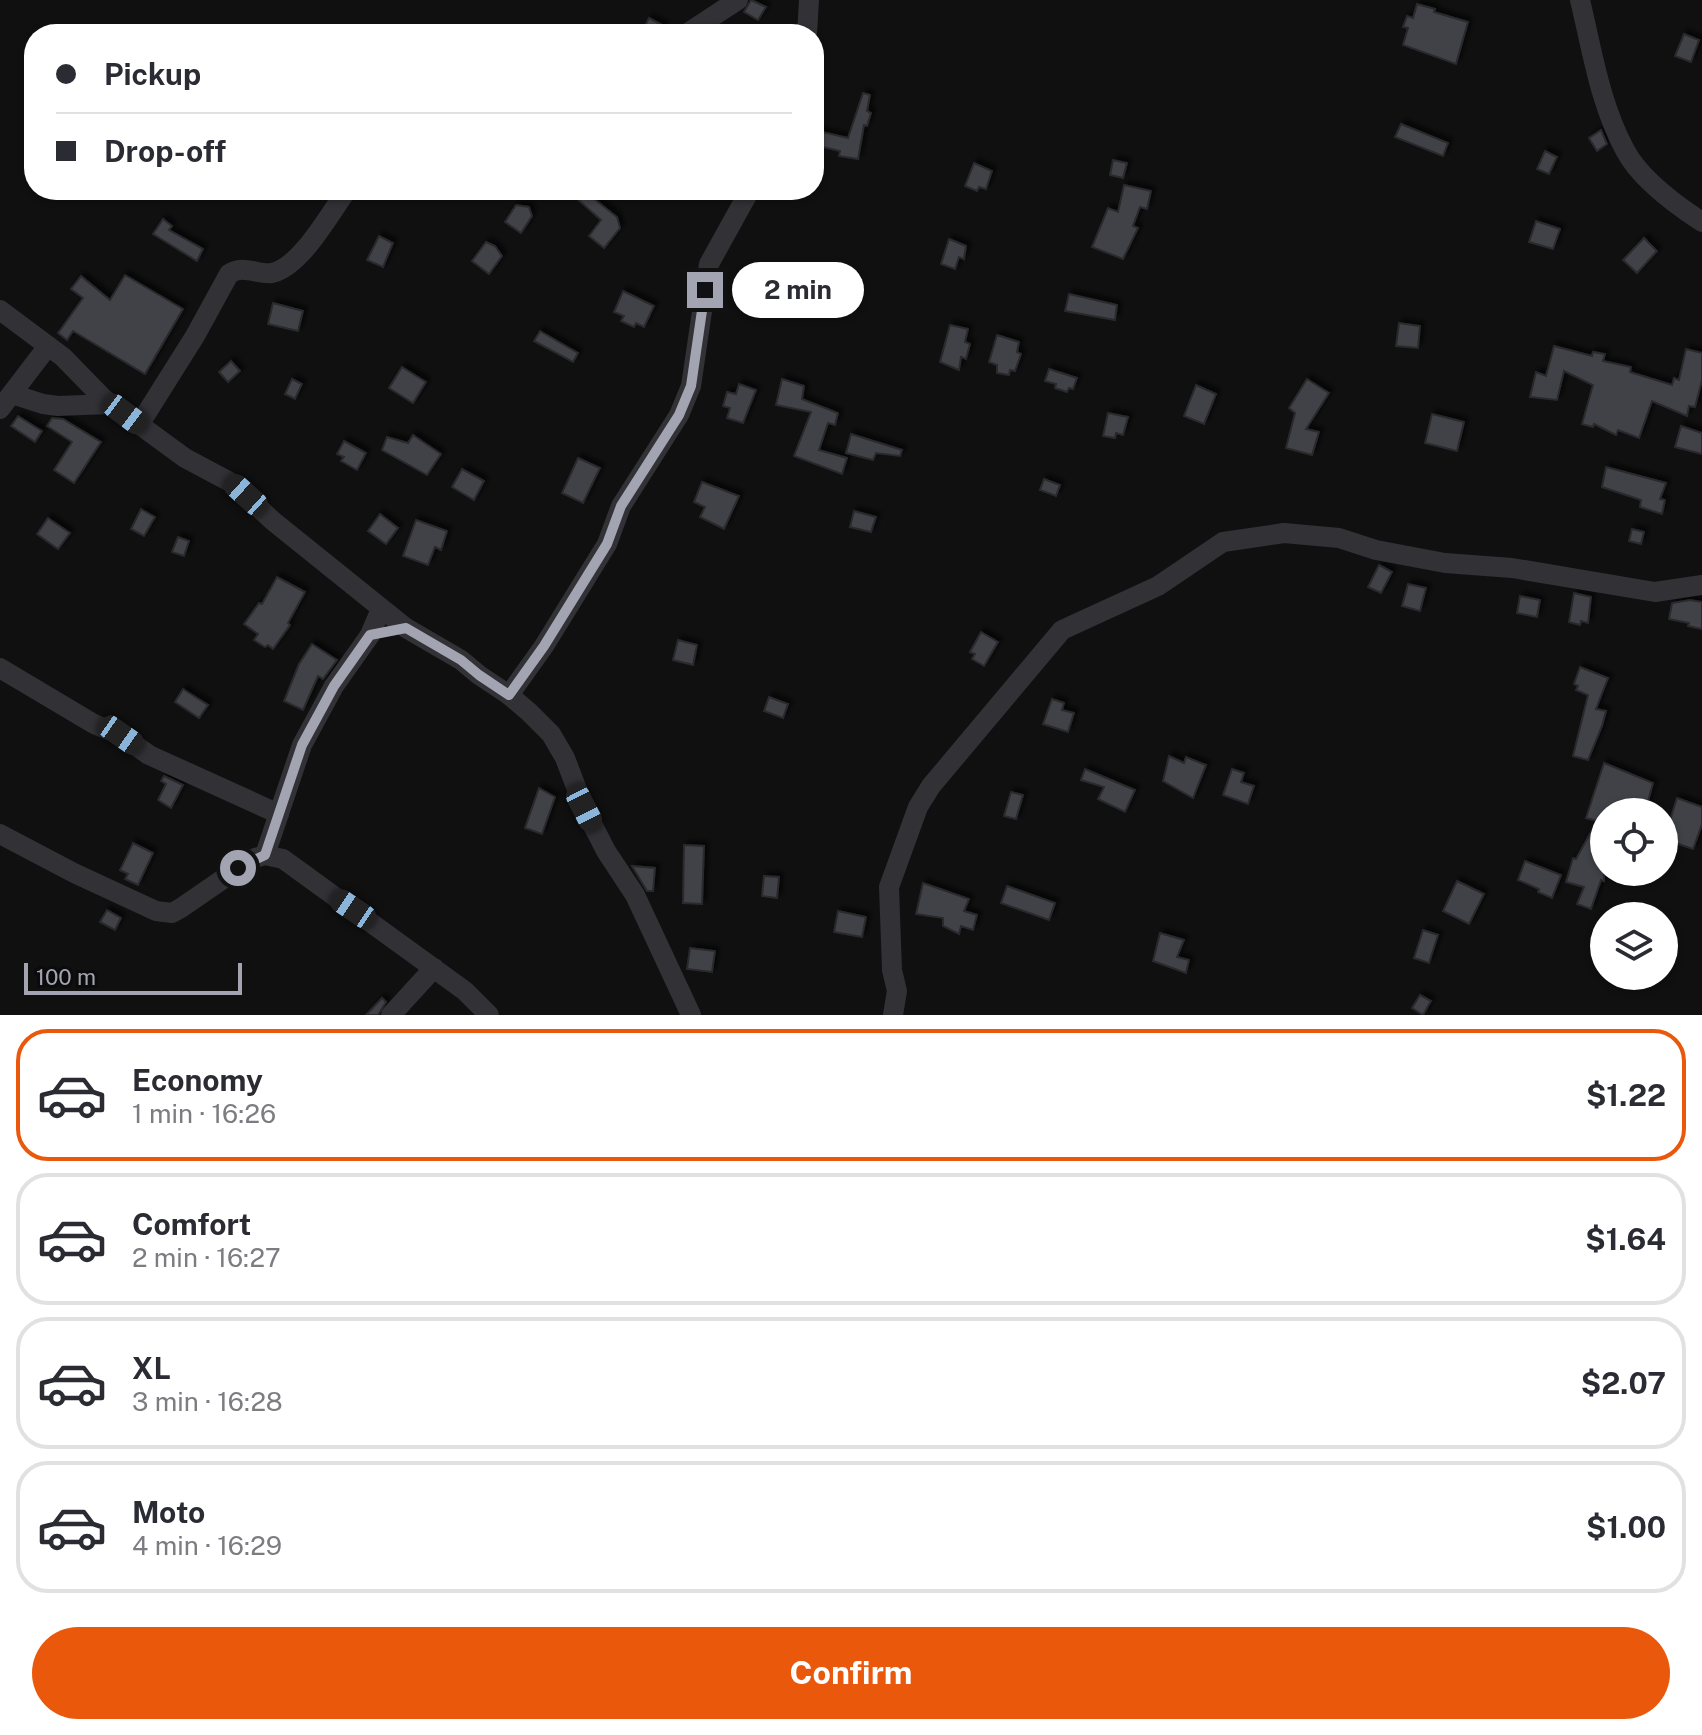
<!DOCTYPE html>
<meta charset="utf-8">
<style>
body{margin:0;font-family:"Public Sans",sans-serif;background:#f2f2f3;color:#2b2b33;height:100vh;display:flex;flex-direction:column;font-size:30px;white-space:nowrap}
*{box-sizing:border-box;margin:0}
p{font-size:26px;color:#7c7c81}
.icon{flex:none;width:44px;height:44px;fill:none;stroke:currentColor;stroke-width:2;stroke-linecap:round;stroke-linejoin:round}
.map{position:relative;height:1015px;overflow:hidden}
.sheet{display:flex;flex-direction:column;background:#fff;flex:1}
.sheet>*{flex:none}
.banner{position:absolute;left:24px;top:24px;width:800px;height:176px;border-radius:32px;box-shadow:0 2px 6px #0004;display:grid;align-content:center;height:176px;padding:0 32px;background:#fff}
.tools{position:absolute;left:1590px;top:798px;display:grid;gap:16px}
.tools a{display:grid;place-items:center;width:88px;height:88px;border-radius:50%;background:#fff;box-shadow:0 2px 6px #0004;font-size:40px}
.scale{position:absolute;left:24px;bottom:20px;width:218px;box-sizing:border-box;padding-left:8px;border:4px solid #a2a4b1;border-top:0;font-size:22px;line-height:28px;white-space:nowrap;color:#a2a4b1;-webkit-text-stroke:6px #0b0b0c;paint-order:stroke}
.end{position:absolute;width:36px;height:36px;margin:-18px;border:10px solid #a2a4b1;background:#111;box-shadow:0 0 0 4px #111}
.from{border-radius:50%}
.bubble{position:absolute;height:56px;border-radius:28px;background:#fff;box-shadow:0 2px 6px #0004;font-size:26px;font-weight:700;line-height:56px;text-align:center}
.car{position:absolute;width:24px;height:48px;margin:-24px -12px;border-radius:10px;box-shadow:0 0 6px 2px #0007;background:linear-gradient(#222 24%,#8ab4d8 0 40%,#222 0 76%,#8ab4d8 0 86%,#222 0)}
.banner b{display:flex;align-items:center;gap:28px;height:76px;font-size:30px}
.banner b+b{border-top:2px solid #e1e1e2}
.banner i{width:20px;height:20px;background:#2b2b33}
ul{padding:14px 0 0;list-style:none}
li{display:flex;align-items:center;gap:24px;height:132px;margin:0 16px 12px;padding:0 16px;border:4px solid #e1e1e2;border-radius:32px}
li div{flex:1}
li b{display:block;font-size:30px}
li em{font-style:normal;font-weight:700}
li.on{border-color:#ea580c}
li>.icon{width:72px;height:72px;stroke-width:1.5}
.primary-button{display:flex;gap:16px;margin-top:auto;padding:16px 32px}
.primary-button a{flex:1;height:92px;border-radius:48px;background:#ea580c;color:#fff;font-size:32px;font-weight:700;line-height:92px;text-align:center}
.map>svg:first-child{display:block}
.building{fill:#414247;stroke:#2a2a2d;stroke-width:2;filter:url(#shadow)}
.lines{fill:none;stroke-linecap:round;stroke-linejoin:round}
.minor{stroke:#313136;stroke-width:20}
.route{stroke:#a2a4b1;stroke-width:10}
</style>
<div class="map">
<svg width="1702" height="1015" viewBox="0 0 1702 1015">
<defs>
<filter id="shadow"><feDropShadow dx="4" dy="-4" stdDeviation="2" flood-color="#0009"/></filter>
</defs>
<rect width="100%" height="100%" fill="#101011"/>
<!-- building -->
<g class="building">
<polygon points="751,0 766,7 758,20 744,12"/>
<polygon points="1417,4 1435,9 1434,12 1468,22 1456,64 1403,45 1408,28 1403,27 1407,16 1413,18"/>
<polygon points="649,18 664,26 660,34 641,34"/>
<polygon points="1684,34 1699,40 1691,62 1675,56"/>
<polygon points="863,93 870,95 867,111 871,113 867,126 864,125 858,159 839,156 840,151 814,145 814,130 848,138"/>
<polygon points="1401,124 1448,143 1443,156 1395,137"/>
<polygon points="1601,130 1607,144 1597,151 1589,138"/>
<polygon points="1545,151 1557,157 1549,174 1537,169"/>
<polygon points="1113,160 1127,163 1123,178 1110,175"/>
<polygon points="974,163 992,171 986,189 979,187 977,191 965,186"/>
<polygon points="1124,185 1151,191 1147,209 1140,207 1133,226 1138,228 1123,259 1092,247 1108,208 1118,212"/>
<polygon points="583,190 617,217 620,228 604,248 589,236 601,220 576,198"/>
<polygon points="516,205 529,207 532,216 521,233 505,222"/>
<polygon points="163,219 172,226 169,230 203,249 197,261 153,234"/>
<polygon points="1536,221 1560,229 1553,249 1529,242"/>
<polygon points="379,236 393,243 383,267 367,260"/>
<polygon points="1644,238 1657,251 1637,273 1623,260"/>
<polygon points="949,239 966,246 964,259 959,257 955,269 941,264"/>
<polygon points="486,242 495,246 502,256 489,274 472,261"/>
<polygon points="125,275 183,309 145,374 73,331 67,340 58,333 83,298 71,289 81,276 110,300"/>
<polygon points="623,291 654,306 644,327 636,323 634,327 621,321 624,316 614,312"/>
<polygon points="1069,294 1117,305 1115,320 1065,311"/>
<polygon points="273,303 303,311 298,331 268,324"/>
<polygon points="1399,323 1420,326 1418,348 1396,346"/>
<polygon points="950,325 968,329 965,342 970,344 966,359 961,357 959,370 940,362"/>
<polygon points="540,331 578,353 573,362 534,341"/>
<polygon points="997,335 1019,342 1017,352 1021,354 1015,371 1010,370 1009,375 997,373 997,365 989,362"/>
<polygon points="1554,346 1592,356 1593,352 1605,354 1603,361 1631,367 1630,372 1672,385 1674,378 1679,380 1686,349 1702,353 1702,380 1695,407 1689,406 1687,416 1652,401 1639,438 1618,430 1616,435 1594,424 1593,427 1582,424 1593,385 1564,371 1557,400 1530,397 1536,372 1546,376"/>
<polygon points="231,361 240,371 228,382 219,372"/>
<polygon points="402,367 426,382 413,403 389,388"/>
<polygon points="1049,369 1077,378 1073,389 1069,388 1067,392 1055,388 1056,384 1045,381"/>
<polygon points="292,379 302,384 295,399 285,394"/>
<polygon points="782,379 804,386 802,399 838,413 835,425 828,423 819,450 847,458 842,474 794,456 811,412 776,405"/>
<polygon points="1307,379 1329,393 1306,429 1319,432 1312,455 1286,448 1295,413 1289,408"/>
<polygon points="739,384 756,390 743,423 727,418 730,408 723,406 727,392 736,394"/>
<polygon points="1196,385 1216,394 1204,424 1184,416"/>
<polygon points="1108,413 1128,417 1123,435 1116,433 1115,438 1103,436"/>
<polygon points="1432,414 1464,422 1457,451 1425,443"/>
<polygon points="18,416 42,431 35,442 11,426"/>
<polygon points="52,418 63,419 101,442 74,483 54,470 72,442 47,426"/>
<polygon points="1681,426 1702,433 1702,454 1675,447"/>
<polygon points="851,434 902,450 900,456 876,453 873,460 846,453"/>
<polygon points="413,435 441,454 427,475 382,450 387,437 408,443"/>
<polygon points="344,441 366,453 357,470 341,461 344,457 337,454"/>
<polygon points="578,458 600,468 583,503 562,493"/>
<polygon points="1606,467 1666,483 1660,499 1665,500 1662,514 1640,507 1641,500 1602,487"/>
<polygon points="462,469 484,481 474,500 452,487"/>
<polygon points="1044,479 1060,485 1056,496 1040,490"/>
<polygon points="702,482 739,496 724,529 700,517 705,507 694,502"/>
<polygon points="141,509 155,517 144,536 131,529"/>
<polygon points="854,511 876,517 871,532 850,527"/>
<polygon points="380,514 398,528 386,544 368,531"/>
<polygon points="48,518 70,533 58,549 37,534"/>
<polygon points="416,520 447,531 441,550 435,547 428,565 403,556"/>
<polygon points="1632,529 1644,532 1641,544 1629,541"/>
<polygon points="178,537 189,541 184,556 172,552"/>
<polygon points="1379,565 1392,572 1381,593 1368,587"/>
<polygon points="277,577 305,592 288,623 290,625 273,649 268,645 265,647 254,640 258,634 244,624 259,603 262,604"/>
<polygon points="1408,584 1426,588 1420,611 1402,606"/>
<polygon points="1574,593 1591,597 1588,623 1581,621 1580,625 1569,622"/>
<polygon points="1520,596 1540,600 1537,617 1517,613"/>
<polygon points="1690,600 1702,602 1702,629 1688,626 1689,623 1669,619 1672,603"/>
<polygon points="981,632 998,642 984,666 972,659 975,654 970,652"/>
<polygon points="678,640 697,645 693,665 673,660"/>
<polygon points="312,644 337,660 323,679 318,676 303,710 284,701 299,664"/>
<polygon points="1580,667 1608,678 1596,709 1606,711 1602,726 1588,760 1573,756 1588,695 1576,690 1578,686 1574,684"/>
<polygon points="183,689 208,705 199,718 175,702"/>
<polygon points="769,697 788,704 783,718 764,711"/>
<polygon points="1052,699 1064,703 1062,710 1074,713 1068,732 1043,724"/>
<polygon points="1169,756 1184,763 1186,757 1206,765 1193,798 1163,781"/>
<polygon points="1604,763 1653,783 1647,805 1639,801 1636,812 1604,812 1604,881 1601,880 1591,909 1577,904 1584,887 1566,882 1573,858 1576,859 1597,821 1586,818"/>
<polygon points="1085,769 1135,790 1125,812 1098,799 1104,787 1081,780"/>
<polygon points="1232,769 1244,773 1241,782 1254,786 1248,804 1223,795"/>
<polygon points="164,776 183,785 171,808 158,800 166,784 161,781"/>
<polygon points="539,788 555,797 542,834 525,828"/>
<polygon points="1011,792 1023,795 1016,819 1004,816"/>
<polygon points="1677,798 1702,807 1702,824 1693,849 1664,839"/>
<polygon points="133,843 153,853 138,885 125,879 128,874 120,870"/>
<polygon points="684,845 704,846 702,904 683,903"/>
<polygon points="1525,861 1561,875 1552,898 1538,892 1539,889 1518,880"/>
<polygon points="632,866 655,868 653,891 647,891"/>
<polygon points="764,876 779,877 777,898 762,896"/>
<polygon points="1457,881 1484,894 1469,924 1443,911"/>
<polygon points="923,883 969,899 964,911 977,915 973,930 961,926 959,934 943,926 943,918 916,914"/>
<polygon points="1007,886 1055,903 1049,920 1001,903"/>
<polygon points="107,910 121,918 115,930 100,922"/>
<polygon points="838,911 866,917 862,937 834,932"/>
<polygon points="1423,930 1438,935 1429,963 1414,958"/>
<polygon points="1160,933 1184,940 1177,957 1189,960 1186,973 1153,961"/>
<polygon points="690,948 715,951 712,972 687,969"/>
<polygon points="1420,995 1431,1001 1423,1015 1412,1008"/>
<polygon points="382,998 386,1002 378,1015 366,1015"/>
</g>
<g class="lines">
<!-- minor -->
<g class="minor">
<path d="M 1580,0 C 1592,50 1600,104 1625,150 C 1640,179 1676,205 1702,222"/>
<polyline points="686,34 738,0"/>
<polyline points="807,34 809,0"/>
<polyline points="0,310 63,357 103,398 185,458 232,483 273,521 406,628 461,660 479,675 509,695 529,712 551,734 565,758 584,808 606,851 635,895 691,1015"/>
<polyline points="12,394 43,404 58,406 111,404"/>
<polyline points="0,409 48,346"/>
<path d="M 139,425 L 195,336 L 229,274 C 243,264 257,275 272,273 C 301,267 330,213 347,190"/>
<polyline points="0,668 94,724 121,735 149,755 279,814"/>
<polyline points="509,695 544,646 607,544 621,506 679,415 691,386 709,264 750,190"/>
<polyline points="0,834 74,873 156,911 172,913 181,908 252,859 265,855 283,859 465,991 489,1015"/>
<polyline points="265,855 302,745 334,686 370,635 381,609"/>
<polyline points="391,1015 434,968"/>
<polyline points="893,1015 897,991 892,970 889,887 918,807 931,786 1062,630 1158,586 1223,542 1284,533 1339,538 1376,550 1445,563 1512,568 1655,592 1702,585"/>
</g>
</g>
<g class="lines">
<!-- route -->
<polyline class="route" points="238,868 265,855 302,745 334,686 370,635 406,628 461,660 479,675 509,695 544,646 607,544 621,506 679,415 691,386 705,290"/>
</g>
</svg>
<div class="tools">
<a><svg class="icon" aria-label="locate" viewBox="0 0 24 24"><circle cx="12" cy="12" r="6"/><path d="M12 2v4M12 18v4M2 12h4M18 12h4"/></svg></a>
<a><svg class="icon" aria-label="layers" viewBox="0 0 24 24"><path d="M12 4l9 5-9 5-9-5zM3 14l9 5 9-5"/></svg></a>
</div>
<div class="scale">100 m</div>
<i class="end from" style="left:238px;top:868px"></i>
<i class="end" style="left:705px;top:290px"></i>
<div class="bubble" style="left:732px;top:262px;width:132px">2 min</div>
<i class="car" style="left:125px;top:414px;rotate:127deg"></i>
<i class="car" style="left:246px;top:495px;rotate:312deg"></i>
<i class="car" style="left:121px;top:735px;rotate:125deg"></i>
<i class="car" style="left:584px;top:808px;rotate:153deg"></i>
<i class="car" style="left:353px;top:909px;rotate:304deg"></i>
<div class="banner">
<b><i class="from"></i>Pickup</b>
<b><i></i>Drop-off</b>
</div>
</div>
<section class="sheet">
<ul>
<li class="on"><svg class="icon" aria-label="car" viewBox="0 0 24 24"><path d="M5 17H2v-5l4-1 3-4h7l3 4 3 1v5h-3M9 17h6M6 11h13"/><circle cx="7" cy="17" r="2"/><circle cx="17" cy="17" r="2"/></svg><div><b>Economy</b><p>1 min · 16:26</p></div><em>$1.22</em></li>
<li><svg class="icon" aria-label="car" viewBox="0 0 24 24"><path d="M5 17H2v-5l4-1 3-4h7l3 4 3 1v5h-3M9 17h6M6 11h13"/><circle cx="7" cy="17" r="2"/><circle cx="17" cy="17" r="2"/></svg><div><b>Comfort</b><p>2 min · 16:27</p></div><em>$1.64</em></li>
<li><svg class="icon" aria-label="car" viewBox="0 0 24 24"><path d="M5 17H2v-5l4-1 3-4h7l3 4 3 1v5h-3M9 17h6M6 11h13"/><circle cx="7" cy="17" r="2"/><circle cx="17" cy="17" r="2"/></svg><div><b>XL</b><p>3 min · 16:28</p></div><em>$2.07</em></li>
<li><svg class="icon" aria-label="car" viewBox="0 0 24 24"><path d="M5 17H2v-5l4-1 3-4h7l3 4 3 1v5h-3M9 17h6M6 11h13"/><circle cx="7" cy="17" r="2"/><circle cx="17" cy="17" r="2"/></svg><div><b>Moto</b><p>4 min · 16:29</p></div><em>$1.00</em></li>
</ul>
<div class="primary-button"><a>Confirm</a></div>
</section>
